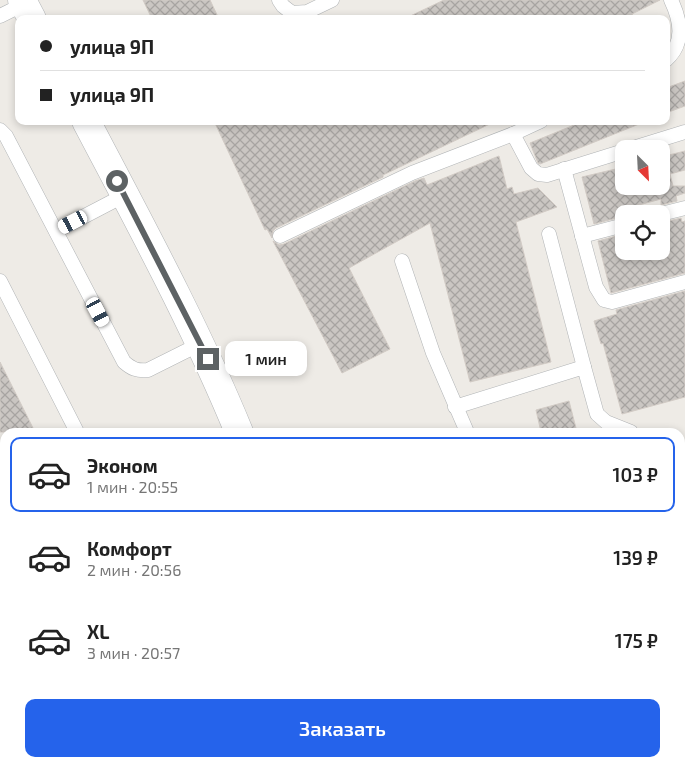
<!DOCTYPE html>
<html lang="ru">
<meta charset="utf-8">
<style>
body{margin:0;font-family:"Exo 2",sans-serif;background:#f6f6f6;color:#222;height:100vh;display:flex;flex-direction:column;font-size:19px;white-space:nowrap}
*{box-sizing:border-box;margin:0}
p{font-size:16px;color:#767676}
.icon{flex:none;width:28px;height:28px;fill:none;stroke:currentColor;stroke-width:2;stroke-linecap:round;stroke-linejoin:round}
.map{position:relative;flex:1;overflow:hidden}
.drawer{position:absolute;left:0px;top:428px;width:685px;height:339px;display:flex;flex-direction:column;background:#fff;border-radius:15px 15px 0 0;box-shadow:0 2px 8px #0003}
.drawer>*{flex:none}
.hud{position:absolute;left:15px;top:15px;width:655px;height:110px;border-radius:10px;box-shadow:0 2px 8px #0003;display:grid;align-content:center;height:110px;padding:0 25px;background:#fff}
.needle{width:32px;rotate:156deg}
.fabs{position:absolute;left:615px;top:140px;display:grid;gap:10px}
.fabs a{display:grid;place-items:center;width:55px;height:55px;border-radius:10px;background:#fff;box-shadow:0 2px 8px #0003;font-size:25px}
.end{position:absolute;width:22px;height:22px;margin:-11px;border:6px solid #5d6264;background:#fff;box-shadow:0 0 0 2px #fff}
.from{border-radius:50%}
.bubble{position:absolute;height:35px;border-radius:10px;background:#fff;box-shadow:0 2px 8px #0003;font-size:16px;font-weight:600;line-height:35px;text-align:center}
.car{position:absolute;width:15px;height:30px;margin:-15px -8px;border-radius:6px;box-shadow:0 0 4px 1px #0007;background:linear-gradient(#fff 24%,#345 0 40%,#fff 0 76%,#345 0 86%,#fff 0)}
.hud b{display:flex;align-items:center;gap:18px;height:48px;font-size:19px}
.hud b+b{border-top:1px solid #e0e0e0}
.hud i{width:12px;height:12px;background:#222}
ul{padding:9px 0 0;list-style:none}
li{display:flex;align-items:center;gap:15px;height:75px;margin:0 10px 8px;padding:0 15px;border:2px solid transparent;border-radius:10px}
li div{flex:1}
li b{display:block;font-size:19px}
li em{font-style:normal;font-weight:600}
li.current{border-color:#2563eb}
li>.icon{width:45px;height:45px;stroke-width:1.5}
.action{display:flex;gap:10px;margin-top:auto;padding:10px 25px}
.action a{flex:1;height:58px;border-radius:10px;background:#2563eb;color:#fff;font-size:20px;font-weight:600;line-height:58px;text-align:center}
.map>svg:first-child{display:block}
.building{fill:url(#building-cross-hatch);stroke:#d2cbc5}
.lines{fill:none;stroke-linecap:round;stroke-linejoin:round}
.lane-casing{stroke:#b1b4b6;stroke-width:15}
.street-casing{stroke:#b1b4b6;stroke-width:29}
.lane{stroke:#fff;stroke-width:14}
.street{stroke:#fff;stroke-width:28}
.route{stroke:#5d6264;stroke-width:6}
</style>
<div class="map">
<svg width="685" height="766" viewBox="0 0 685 766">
<defs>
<pattern id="building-cross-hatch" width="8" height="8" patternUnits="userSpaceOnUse" patternTransform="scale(1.25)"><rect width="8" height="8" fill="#cac6c2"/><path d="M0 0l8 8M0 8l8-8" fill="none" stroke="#a7a4a1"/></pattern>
</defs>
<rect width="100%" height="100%" fill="#eeebe6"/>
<!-- building -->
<g class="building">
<polygon points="143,0 210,0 219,19 152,19"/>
<polygon points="444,0 660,0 632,14 634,19 404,19"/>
<polygon points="685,81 685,106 666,113 666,88"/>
<polygon points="214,121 496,121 383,175 383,177 276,228 273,231 272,238 267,229 265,230"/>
<polygon points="584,121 644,122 540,164 538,163 530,143"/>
<polygon points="685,151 685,170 670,174 673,186 685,186 685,193 676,196 677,201 661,205 661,199 624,209 624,216 594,224 582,177 624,167 624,186 661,186 661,157"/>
<polygon points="499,156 507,189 512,187 514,194 538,188 557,207 516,222 551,362 470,382 430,223 349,268 390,349 342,373 273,241 279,245 284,244 415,181 424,178 427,185"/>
<polygon points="681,218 682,222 685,221 685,273 611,293 598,241 624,234 624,251 661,251 661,223"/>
<polygon points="685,291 685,397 622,414 603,343 601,344 594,321 617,314 616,310"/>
<polygon points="0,362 35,432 0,432"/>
<polygon points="569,401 577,432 541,432 536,410"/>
</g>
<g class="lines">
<defs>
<g id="lane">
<polyline points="279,0 283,6 292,13 307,12 332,0"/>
<polyline points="0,16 28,2"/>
<path d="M 666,60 C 685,43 681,21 671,0"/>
<path d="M 0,130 L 6,136 L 124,362 C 132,369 137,371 148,370 L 200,344"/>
<polyline points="513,134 531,168 538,174 547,175 624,151"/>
<polyline points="630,149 685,132"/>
<polyline points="564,169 596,287 604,300 612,302 685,282"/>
<polyline points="661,214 685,208"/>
<polyline points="56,231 125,195"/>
<polyline points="549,234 584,367"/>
<polyline points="280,236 412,173 513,134 541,121"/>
<polyline points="582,236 624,225"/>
<polyline points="402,261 433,353 467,432"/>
<polyline points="0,281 77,432"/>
<polyline points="455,407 584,367 597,414 606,422 631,432"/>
<polyline points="680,453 685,455"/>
<polyline points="0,606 5,604"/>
<polyline points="680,711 685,710"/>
<polyline points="474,766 490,761"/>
</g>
<g id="street">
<polyline points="22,0 32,19"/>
<path d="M 86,121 C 140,224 195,325 239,432"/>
<polyline points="367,761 369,766"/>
</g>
</defs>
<!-- lane casing -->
<use href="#lane" class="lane-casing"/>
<!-- street casing -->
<use href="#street" class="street-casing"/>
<!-- lane -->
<use href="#lane" class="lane"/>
<!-- street -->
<use href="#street" class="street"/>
</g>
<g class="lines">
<!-- route -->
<polyline class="route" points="117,181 208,359"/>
</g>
</svg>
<div class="fabs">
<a><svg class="needle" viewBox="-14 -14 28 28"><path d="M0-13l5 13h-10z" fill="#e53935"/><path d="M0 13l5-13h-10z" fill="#767676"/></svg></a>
<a><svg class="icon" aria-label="locate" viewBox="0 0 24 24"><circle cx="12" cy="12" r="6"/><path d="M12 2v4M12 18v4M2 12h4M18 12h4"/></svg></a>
</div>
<i class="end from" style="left:117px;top:181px"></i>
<i class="end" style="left:208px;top:359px"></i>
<div class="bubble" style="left:225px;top:341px;width:82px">1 мин</div>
<i class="car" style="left:73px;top:222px;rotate:243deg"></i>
<i class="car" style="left:98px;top:312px;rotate:152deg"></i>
<div class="hud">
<b><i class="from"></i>улица 9П</b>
<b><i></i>улица 9П</b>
</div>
<section class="drawer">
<ul>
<li class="current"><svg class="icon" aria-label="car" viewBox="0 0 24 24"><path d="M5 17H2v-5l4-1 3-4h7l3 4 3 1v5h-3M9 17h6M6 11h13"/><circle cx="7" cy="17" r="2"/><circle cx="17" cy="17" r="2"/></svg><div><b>Эконом</b><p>1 мин · 20:55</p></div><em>103 ₽</em></li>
<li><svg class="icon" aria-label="car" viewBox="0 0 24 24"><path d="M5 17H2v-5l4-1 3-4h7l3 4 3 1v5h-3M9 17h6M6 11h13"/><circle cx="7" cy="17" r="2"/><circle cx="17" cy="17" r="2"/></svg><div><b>Комфорт</b><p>2 мин · 20:56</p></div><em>139 ₽</em></li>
<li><svg class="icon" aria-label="car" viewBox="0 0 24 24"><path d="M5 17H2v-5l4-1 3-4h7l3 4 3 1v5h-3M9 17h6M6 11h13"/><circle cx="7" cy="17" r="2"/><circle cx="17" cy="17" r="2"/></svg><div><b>XL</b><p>3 мин · 20:57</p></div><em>175 ₽</em></li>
</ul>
<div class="action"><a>Заказать</a></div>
</section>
</div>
